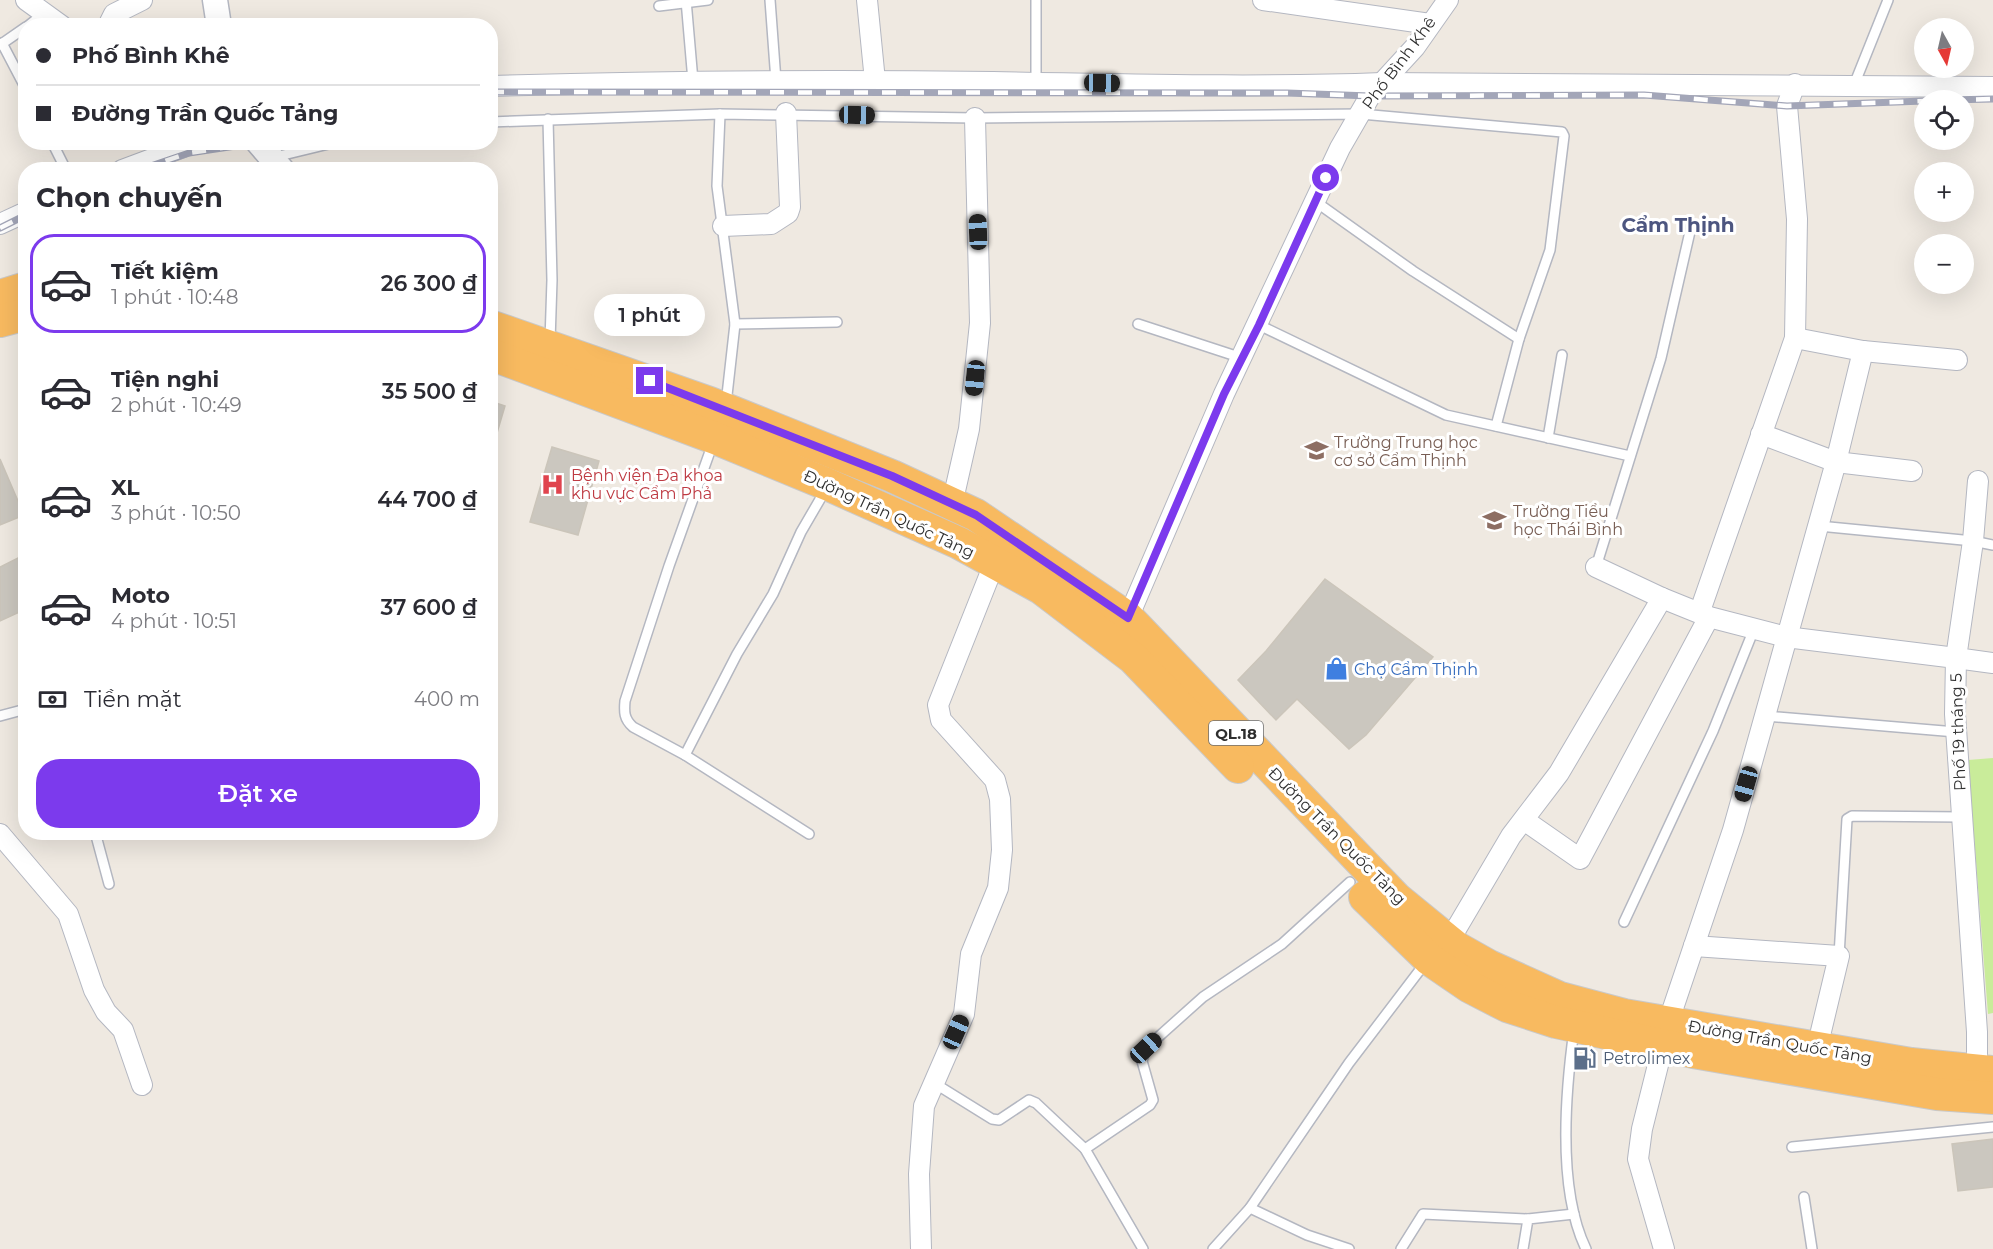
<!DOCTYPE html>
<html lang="vi">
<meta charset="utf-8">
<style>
body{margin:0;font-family:Montserrat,sans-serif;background:#f2f2f3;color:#2b2b33;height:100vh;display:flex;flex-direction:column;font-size:22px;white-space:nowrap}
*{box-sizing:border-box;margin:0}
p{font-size:20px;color:#7c7c81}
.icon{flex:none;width:33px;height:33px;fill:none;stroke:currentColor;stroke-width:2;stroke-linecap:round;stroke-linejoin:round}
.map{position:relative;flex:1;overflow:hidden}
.details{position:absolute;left:18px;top:162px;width:480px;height:678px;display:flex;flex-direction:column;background:#fff;border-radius:24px;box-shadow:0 6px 24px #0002}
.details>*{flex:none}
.hud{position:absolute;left:18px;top:18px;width:480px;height:132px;border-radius:24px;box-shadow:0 6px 24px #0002;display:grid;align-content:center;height:132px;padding:0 18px;background:#fff}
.needle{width:39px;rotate:172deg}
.fabs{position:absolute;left:1914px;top:18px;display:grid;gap:12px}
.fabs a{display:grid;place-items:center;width:60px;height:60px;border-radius:50%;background:#fff;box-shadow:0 6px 24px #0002;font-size:30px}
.end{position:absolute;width:27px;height:27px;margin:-14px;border:8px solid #7c3aed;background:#fff;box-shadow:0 0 0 3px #fff}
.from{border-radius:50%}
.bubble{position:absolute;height:42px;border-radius:21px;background:#fff;box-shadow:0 6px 24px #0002;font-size:20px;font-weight:600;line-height:42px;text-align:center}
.car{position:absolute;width:18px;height:36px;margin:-18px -9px;border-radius:8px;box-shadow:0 0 4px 2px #0007;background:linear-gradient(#222 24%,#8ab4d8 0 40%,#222 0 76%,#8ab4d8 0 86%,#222 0)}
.hud b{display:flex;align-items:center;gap:21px;height:57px;font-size:22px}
.hud b+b{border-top:2px solid #e1e1e2}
.hud i{width:15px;height:15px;background:#2b2b33}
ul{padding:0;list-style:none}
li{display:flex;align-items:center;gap:18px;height:99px;margin:0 12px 9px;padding:0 6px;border:3px solid transparent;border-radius:24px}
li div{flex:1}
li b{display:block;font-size:22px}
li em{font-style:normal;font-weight:600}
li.on{border-color:#7c3aed}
li>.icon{width:54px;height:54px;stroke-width:1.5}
h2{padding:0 18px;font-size:27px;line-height:72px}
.pay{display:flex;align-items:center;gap:15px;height:66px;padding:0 18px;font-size:22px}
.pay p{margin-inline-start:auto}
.cta{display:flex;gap:12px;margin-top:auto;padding:12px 18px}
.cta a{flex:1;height:69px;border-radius:24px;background:#7c3aed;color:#fff;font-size:24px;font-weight:600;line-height:69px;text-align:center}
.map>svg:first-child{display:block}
.pitch{fill:#c9ec9a}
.building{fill:#cbc7bf;stroke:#cbc5ba;stroke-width:1.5}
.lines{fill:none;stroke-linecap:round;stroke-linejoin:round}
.service-casing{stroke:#b4b7c1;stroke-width:12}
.minor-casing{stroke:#b4b7c1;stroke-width:22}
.tertiary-casing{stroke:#b4b7c1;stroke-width:27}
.trunk-casing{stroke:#c9c9c9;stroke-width:34}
.service{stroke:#fff;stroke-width:9}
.minor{stroke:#fff;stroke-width:20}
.tertiary{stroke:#fff;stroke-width:24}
.trunk{stroke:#f8ba60;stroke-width:32}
.rail-casing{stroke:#a3a6b8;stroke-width:7}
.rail{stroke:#fff;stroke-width:4.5;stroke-dasharray:14;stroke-linecap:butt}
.route{stroke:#7c3aed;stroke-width:8}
.labels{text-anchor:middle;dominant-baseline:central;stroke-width:6;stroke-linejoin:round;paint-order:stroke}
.shield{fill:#fff;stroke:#6d6d6d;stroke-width:1.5}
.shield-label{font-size:15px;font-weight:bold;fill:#2e2e2e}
.street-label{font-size:16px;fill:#2e2e2e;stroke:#fff}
.education-label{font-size:16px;fill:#785e54;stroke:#fff;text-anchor:start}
.health-label{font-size:16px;fill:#be3a42;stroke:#fff;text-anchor:start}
.shop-label{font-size:16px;fill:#366cbe;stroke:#fff;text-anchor:start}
.service-label{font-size:16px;fill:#4e5e75;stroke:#fff;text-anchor:start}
.quarter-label{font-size:20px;font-weight:bold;fill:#4d5680;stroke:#fff}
</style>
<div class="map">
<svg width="1993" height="1249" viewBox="0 0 1993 1249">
<rect width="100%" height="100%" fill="#efe9e1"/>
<!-- pitch -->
<polygon class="pitch" points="1993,758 1993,1013 1988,1014 1968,760"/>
<!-- building -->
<g class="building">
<polygon points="490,401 505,406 494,443 490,443"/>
<polygon points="552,447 599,461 578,535 530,522"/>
<polygon points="0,459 24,515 0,525"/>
<polygon points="26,554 26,609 0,621 0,567"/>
<polygon points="1325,579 1433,657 1366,735 1349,749 1297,699 1276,720 1238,680 1266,651"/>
<polygon points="1993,1139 1993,1187 1958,1191 1952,1144"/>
</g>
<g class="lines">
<defs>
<g id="service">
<polyline points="686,0 693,81"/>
<polyline points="770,0 776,81"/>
<polyline points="659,6 708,0"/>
<polyline points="28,26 43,14"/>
<polyline points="2,43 26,89"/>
<polyline points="0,45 26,27"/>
<polyline points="1036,83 1036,0"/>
<polyline points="1854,85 1888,0"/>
<polyline points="720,114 717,186 735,324 726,404"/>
<polyline points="548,119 552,280 550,341"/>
<polyline points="490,122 720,114 975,118 1361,114 1562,132 1564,136 1550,250 1519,339 1496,426"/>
<polyline points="52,142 66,170"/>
<polyline points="275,157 337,142"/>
<polyline points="1316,202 1413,271 1519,339"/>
<polyline points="735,324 837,322"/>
<polyline points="1138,324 1242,358"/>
<polyline points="1259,325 1446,415 1630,456"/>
<polyline points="1548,438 1562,355"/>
<path d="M 713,443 L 669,566 L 625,701 C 624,712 624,719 633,727 L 685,755 L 809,834"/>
<polyline points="1819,526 1973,541 1993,545"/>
<polyline points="1596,567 1661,358 1692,223"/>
<polyline points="0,716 26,709"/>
<polyline points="1766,716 1956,732"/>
<polyline points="685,755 737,654 773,594 801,532 826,489"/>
<polyline points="95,832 109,884"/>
<polyline points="1624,922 1713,731 1754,629"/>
<polyline points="1839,956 1847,819 1852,816 1962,817"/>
<path d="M 1574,1030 C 1565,1095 1557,1189 1586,1249"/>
<polyline points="934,1083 992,1119 999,1120 1029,1100 1036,1103 1085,1149 1143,1249"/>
<polyline points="1792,1147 1993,1127"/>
<polyline points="1085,1149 1150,1105 1153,1100 1142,1061 1146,1048 1203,997 1282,944 1350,882"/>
<polyline points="1804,1197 1812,1249"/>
<polyline points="1250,1208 1307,1235 1349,1249"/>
<polyline points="1213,1249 1250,1208 1349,1063 1426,962"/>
<polyline points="1401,1249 1423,1214 1528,1219"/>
<polyline points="1523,1249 1528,1219 1574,1214"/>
</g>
<g id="minor">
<polyline points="26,0 62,26"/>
<polyline points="867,0 875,81"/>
<polyline points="1263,0 1430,24"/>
<polyline points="108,26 114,14 142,0"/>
<path d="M 490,86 C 658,81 825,80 993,82 C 1122,84 1252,88 1382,83 L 1993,87"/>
<polyline points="122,170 197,142"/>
<polyline points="0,224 26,212"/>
<polyline points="723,226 771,224 788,213 790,207 786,113"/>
<polyline points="1795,338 1863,351 1957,360"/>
<polyline points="1761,434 1836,462 1912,471"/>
<polyline points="1978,481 1973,541 1956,658 1993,663"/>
<polyline points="952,504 969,429 980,323 975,118"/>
<polyline points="1596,567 1662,598 1709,617 1786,637 1956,658 1955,714 1977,1032 1977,1071"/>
<polyline points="1700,611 1795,338 1797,219 1787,106 1795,84"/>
<polyline points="1128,618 1224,394 1340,148 1370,96 1415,47 1448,0"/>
<polyline points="1524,820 1580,859 1709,617"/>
<polyline points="0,834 68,914 94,990 106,1012 123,1030 142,1085"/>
<polyline points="1449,941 1511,836 1559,773 1662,598"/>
<polyline points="1694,946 1839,956 1817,1048"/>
<polyline points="1668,1023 1733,830 1836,462 1863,351"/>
<polyline points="1663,1045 1642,1129 1638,1159 1664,1249"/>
<polyline points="921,1249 919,1174 924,1106 964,1014 971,954 998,888 1002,850 1000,799 995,780 941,720 938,705 994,564"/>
</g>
<g id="tertiary">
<polyline points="215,0 219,26"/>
<polyline points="258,142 282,170"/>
</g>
<g id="trunk">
<polyline points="0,296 26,288"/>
<polyline points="0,321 26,314"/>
<polyline points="490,326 710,403 892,476 976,515 1128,618 1397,899 1457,948 1489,966 1560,998 1624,1015 1911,1064 1993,1072"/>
<polyline points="490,354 715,438 829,485 959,543 1041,588 1133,658 1238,767"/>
<polyline points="1365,897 1429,959 1470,987 1507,1006 1556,1022 1693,1052 1937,1094 1993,1098"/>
</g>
</defs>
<!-- service casing -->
<use href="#service" class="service-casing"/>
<!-- minor casing -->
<use href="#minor" class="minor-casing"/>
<!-- tertiary casing -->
<use href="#tertiary" class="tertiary-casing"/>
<!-- trunk casing -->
<use href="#trunk" class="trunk-casing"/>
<!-- service -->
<use href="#service" class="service"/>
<!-- minor -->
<use href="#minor" class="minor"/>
<!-- tertiary -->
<use href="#tertiary" class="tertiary"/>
<!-- trunk -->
<use href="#trunk" class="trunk"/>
<defs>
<g id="rail">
<polyline points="490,92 1287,93 1370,96 1644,95 1787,106 1924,101"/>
<polyline points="1948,100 1993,99"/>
<polyline points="139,170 189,153 262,142"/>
<polyline points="0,228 26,215"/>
</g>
</defs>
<!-- rail casing -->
<use href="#rail" class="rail-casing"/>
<!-- rail -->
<use href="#rail" class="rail"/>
</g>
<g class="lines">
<!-- route -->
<polyline class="route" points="650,381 892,476 976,515 1128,618 1224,394 1259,325 1326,178"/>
</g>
<!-- icons -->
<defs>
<symbol id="school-bare" viewBox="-9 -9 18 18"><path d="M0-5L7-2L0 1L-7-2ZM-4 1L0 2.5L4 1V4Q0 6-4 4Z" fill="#8d6e63" stroke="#fff" stroke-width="2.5" paint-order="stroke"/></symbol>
<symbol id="hospital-bare" viewBox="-9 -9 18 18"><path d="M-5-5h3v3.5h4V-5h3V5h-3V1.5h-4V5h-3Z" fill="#e0444e" stroke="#fff" stroke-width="2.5" paint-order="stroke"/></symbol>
<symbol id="shop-bare" viewBox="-9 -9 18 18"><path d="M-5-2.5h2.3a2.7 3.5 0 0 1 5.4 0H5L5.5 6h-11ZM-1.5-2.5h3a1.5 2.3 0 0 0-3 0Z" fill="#3f7fe0" stroke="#fff" stroke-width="2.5" paint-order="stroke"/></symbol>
<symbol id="fuel-bare" viewBox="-9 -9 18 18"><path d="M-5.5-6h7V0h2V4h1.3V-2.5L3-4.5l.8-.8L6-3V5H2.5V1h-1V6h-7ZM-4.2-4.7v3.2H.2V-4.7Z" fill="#5c6f8a" stroke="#fff" stroke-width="2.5" paint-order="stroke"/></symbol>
</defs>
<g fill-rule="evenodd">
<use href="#school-bare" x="1300" y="434" width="33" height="33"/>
<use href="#hospital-bare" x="536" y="468" width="33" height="33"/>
<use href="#school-bare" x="1478" y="504" width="33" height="33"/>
<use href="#shop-bare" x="1320" y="652" width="33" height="33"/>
<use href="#fuel-bare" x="1568" y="1042" width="33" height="33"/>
</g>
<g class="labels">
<!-- shield labels -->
<rect class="shield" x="1209" y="721" width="54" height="24" rx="4.5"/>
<g class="shield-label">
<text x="1236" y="733">QL.18</text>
</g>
<!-- street labels -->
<g class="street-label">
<text transform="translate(1399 63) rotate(-53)">Phố Bình Khê</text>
<text transform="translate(889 514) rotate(25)">Đường Trần Quốc Tảng</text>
<text transform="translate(1958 732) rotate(-92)">Phố 19 tháng 5</text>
<text transform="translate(1337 836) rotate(45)">Đường Trần Quốc Tảng</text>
<text transform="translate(1780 1042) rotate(10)">Đường Trần Quốc Tảng</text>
</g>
<!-- education labels -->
<g class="education-label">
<text x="1334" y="442">Trường Trung học<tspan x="1334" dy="18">cơ sở Cẩm Thịnh</tspan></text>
<text x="1513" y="511">Trường Tiểu<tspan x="1513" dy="18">học Thái Bình</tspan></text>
</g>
<!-- health labels -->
<g class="health-label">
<text x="571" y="475">Bệnh viện Đa khoa<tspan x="571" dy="18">khu vực Cẩm Phả</tspan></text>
</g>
<!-- shop labels -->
<g class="shop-label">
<text x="1354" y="669">Chợ Cẩm Thịnh</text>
</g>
<!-- service labels -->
<g class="service-label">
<text x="1603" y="1058">Petrolimex</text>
</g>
<!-- quarter labels -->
<g class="quarter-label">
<text x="1678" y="225">Cẩm Thịnh</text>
</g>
</g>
</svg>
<div class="fabs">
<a><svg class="needle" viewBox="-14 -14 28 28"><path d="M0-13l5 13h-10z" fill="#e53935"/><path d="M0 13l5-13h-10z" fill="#7c7c81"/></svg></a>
<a><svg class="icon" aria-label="locate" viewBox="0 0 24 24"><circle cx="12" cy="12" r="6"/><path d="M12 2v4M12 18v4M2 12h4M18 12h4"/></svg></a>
<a>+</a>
<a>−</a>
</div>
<i class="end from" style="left:1326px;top:178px"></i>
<i class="end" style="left:650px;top:381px"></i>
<div class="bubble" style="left:594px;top:294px;width:111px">1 phút</div>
<i class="car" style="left:1102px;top:83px;rotate:91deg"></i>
<i class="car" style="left:857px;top:115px;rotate:91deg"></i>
<i class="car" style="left:978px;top:232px;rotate:358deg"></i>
<i class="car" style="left:975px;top:378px;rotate:186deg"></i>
<i class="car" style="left:1746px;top:784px;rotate:196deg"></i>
<i class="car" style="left:956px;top:1032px;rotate:24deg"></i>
<i class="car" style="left:1146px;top:1048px;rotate:47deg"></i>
<div class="hud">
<b><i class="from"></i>Phố Bình Khê</b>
<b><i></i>Đường Trần Quốc Tảng</b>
</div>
<section class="details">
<h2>Chọn chuyến</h2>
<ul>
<li class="on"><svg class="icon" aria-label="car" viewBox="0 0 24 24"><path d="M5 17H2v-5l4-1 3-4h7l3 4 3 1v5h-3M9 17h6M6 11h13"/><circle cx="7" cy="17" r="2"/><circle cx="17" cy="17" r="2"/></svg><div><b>Tiết kiệm</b><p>1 phút · 10:48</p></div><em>26 300 ₫</em></li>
<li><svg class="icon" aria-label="car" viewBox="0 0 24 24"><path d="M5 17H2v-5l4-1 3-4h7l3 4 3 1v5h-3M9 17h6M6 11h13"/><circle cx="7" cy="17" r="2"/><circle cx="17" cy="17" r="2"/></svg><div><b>Tiện nghi</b><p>2 phút · 10:49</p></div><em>35 500 ₫</em></li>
<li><svg class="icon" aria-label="car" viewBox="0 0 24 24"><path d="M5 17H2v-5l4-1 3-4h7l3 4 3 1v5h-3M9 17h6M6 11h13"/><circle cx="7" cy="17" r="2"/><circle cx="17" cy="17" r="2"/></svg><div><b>XL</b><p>3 phút · 10:50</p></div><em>44 700 ₫</em></li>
<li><svg class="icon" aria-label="car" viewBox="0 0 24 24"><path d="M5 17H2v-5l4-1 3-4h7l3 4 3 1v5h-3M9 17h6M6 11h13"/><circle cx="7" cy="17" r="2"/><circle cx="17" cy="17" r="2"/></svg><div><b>Moto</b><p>4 phút · 10:51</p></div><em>37 600 ₫</em></li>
</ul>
<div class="pay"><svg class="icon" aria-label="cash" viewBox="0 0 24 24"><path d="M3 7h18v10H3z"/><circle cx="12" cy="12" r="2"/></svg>Tiền mặt<p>400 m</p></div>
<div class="cta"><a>Đặt xe</a></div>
</section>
</div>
